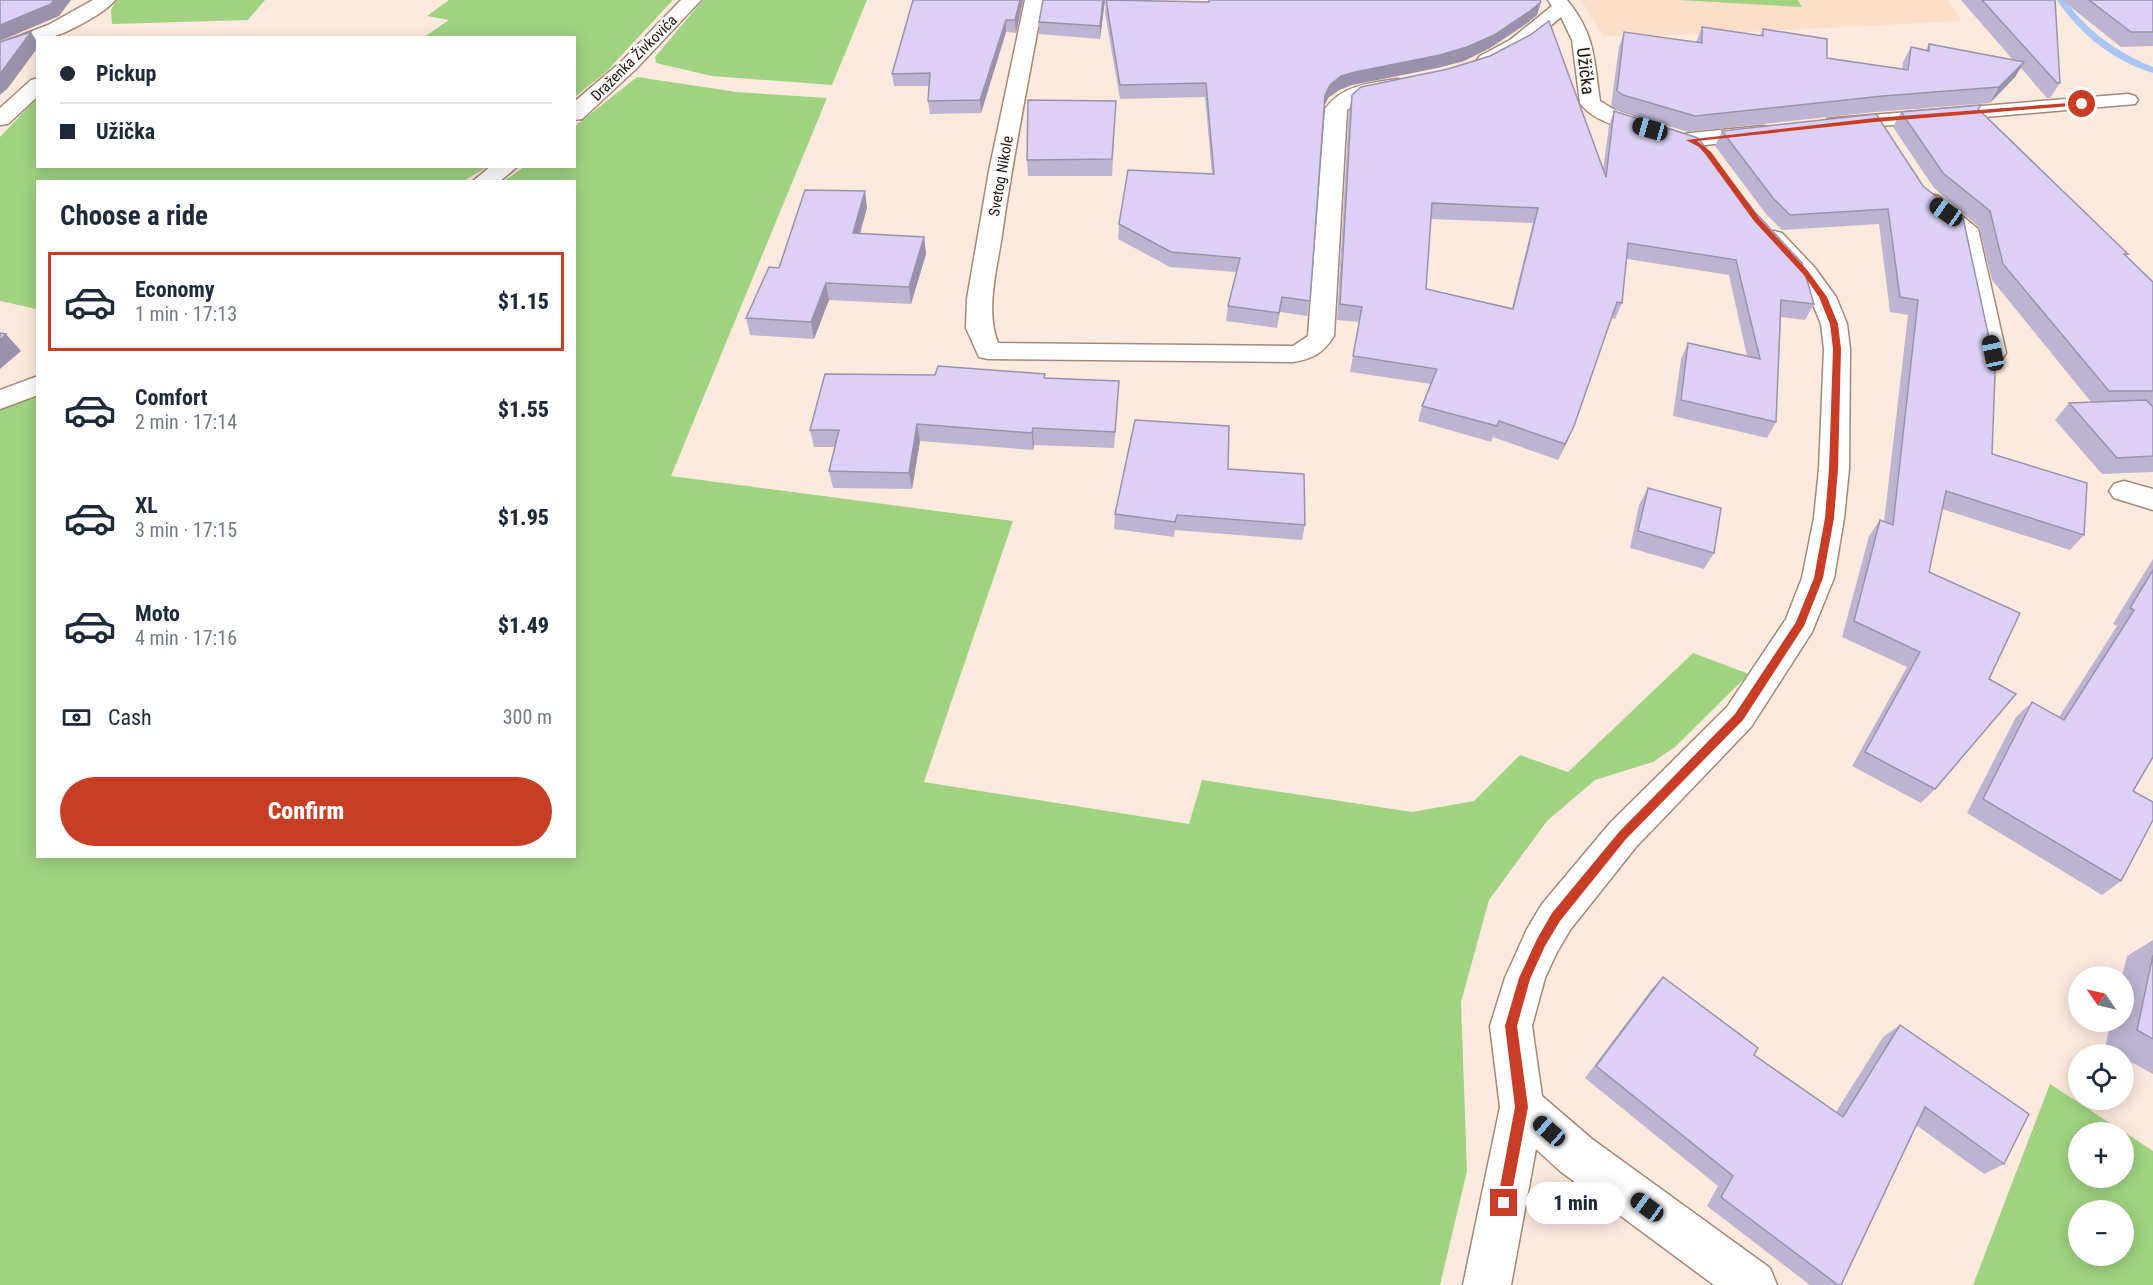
<!DOCTYPE html>
<meta charset="utf-8">
<style>
body{margin:0;font-family:"Roboto Condensed",sans-serif;background:#f2f2f3;color:#1f2937;height:100vh;display:flex;flex-direction:column;font-size:22px;white-space:nowrap}
*{box-sizing:border-box;margin:0}
p{font-size:20px;color:#747a83}
.icon{flex:none;width:33px;height:33px;fill:none;stroke:currentColor;stroke-width:2;stroke-linecap:round;stroke-linejoin:round}
.map{position:relative;flex:1;overflow:hidden}
.details{position:absolute;left:36px;top:180px;width:540px;height:678px;display:flex;flex-direction:column;background:#fff;border-radius:0px;box-shadow:0 3px 15px #0003}
.details>*{flex:none}
.hud{position:absolute;left:36px;top:36px;width:540px;height:132px;border-radius:0px;box-shadow:0 3px 15px #0003;display:grid;align-content:center;height:132px;padding:0 24px;background:#fff}
.needle{width:39px;rotate:304deg}
.fabs{position:absolute;left:2068px;top:966px;display:grid;gap:12px}
.fabs a{display:grid;place-items:center;width:66px;height:66px;border-radius:50%;background:#fff;box-shadow:0 3px 15px #0003;font-size:30px}
.end{position:absolute;width:27px;height:27px;margin:-14px;border:8px solid #c83d25;background:#fff;box-shadow:0 0 0 3px #fff}
.from{border-radius:50%}
.bubble{position:absolute;height:42px;border-radius:21px;background:#fff;box-shadow:0 3px 15px #0003;font-size:20px;font-weight:800;line-height:42px;text-align:center}
.car{position:absolute;width:18px;height:36px;margin:-18px -9px;border-radius:8px;box-shadow:0 0 4px 2px #0007;background:linear-gradient(#222 24%,#8ab4d8 0 40%,#222 0 76%,#8ab4d8 0 86%,#222 0)}
.hud b{display:flex;align-items:center;gap:21px;height:57px;font-size:22px}
.hud b+b{border-top:2px solid #e0e1e3}
.hud i{width:15px;height:15px;background:#1f2937}
ul{padding:0;list-style:none}
li{display:flex;align-items:center;gap:18px;height:99px;margin:0 12px 9px;padding:0 12px;border:3px solid transparent;border-radius:0px}
li div{flex:1}
li b{display:block;font-size:22px}
li em{font-style:normal;font-weight:800}
li.current{border-color:#c83d25}
li>.icon{width:54px;height:54px;stroke-width:1.5}
h2{padding:0 24px;font-size:27px;line-height:72px}
.pay{display:flex;align-items:center;gap:15px;height:66px;padding:0 24px;font-size:22px}
.pay p{margin-inline-start:auto}
.primary-button{display:flex;gap:12px;margin-top:auto;padding:12px 24px}
.primary-button a{flex:1;height:69px;border-radius:36px;background:#c83d25;color:#fff;font-size:24px;font-weight:800;line-height:69px;text-align:center}
.map>svg:first-child{display:block}
.built{fill:#fcdfcb}
.green{fill:#a1d282;fill-rule:evenodd}
.lines{fill:none;stroke-linecap:round;stroke-linejoin:round}
.stream{fill:#a9c5f4;fill-rule:evenodd}
.street-casing{stroke:#a48976;stroke-width:3}
.street{fill:#fff;fill-rule:evenodd}
.wall{fill:#bdb4d2;fill-rule:evenodd}
.shaded-wall{fill:#9a92ab}
.building{fill:#dcd1f4;stroke:#9a92ab;stroke-width:1.5;fill-rule:evenodd}
.route{fill:#c83d25}
.labels{text-anchor:middle;dominant-baseline:central;stroke-width:4.5;stroke-linejoin:round;paint-order:stroke}
.far-street-label{font-size:15px;fill:#1e140d;stroke:#fbfbfb}
.street-label{font-size:18px;fill:#1e140d;stroke:#fbfbfb}
</style>
<div class="map">
<svg width="2153" height="1285" viewBox="0 0 2153 1285">
<rect width="100%" height="100%" fill="#fceade"/>
<!-- built -->
<polygon class="built" points="1581,0 1948,0 1962,21 1688,35 1603,36"/>
<!-- green -->
<g class="green">
<polygon points="116,0 265,0 248,20 112,24 111,10"/>
<polygon points="449,0 673,0 607,71 575,97 574,38 424,37 449,20 427,16"/>
<polygon points="703,0 867,0 832,85 712,76 656,63 655,57"/>
<polygon points="1678,0 1798,0 1802,7"/>
<polygon points="637,77 737,92 827,98 671,476 1013,521 924,782 1189,824 1202,780 1412,812 1474,801 1520,755 1568,772 1693,653 1749,674 1675,747 1653,762 1595,780 1547,821 1489,900 1461,1002 1467,1171 1440,1285 0,1285 0,410 37,395 38,856 574,856 574,182 504,181 524,167 574,166 575,126"/>
<polygon points="37,98 38,166 487,167 462,182 38,182 37,309 0,301 0,137"/>
<path d="M 2050,1084 L 2153,1151 L 2153,1285 L 1973,1285 ZM 2079,1132 L 2124,1132 L 2124,1178 L 2079,1178 ZM 2079,1210 L 2124,1210 L 2124,1256 L 2079,1256 Z"/>
</g>
<g class="lines">
<!-- stream -->
<path class="stream" d="M 2057,0 L 2065,0 C 2088,32 2117,52 2153,67 L 2153,73 C 2113,61 2080,34 2057,0 Z"/>
<defs>
<g id="street">
<path d="M 93,0 L 115,0 C 107,12 67,33 52,37 C 48,38 42,38 38,38 L 38,43 L 0,55 L 0,43 L 48,25 Z"/>
<polygon points="681,0 701,0 636,69 582,119 574,120 574,102 622,61"/>
<path d="M 1025,0 L 1043,0 C 1029,78 1013,156 1002,235 C 997,269 985,310 998,343 L 1293,346 L 1308,336 L 1325,109 C 1342,85 1370,83 1397,79 L 1404,81 L 1407,85 L 1404,89 L 1363,98 L 1347,110 L 1334,336 C 1323,353 1313,359 1293,362 L 988,359 L 979,357 L 966,328 L 967,299 L 989,171 Z"/>
<path d="M 1548,0 L 1567,0 C 1595,34 1594,59 1600,101 L 1613,109 L 1664,126 L 1667,131 L 1664,136 L 1656,137 L 1648,136 C 1626,128 1594,123 1580,103 L 1572,40 L 1561,17 C 1543,32 1504,70 1480,64 L 1477,60 L 1480,56 L 1510,40 L 1552,6 Z"/>
<polygon points="38,78 38,96 8,124 0,125 0,108 31,80"/>
<polygon points="2128,94 2135,96 2138,100 2135,104 1835,130 1827,129 1824,124 1827,119 1835,118"/>
<polygon points="1762,126 1770,127 1773,132 1770,137 1690,147 1682,145 1679,140 1682,135 1690,133"/>
<polygon points="491,166 518,166 499,182 472,182"/>
<polygon points="1930,194 1938,196 1978,229 2006,353 2002,359 1993,361 1984,359 1980,353 1955,232 1918,201 1922,196"/>
<polygon points="1774,231 1782,233 1815,268 1836,297 1847,324 1850,349 1849,469 1844,518 1834,578 1812,632 1751,727 1636,847 1570,930 1556,954 1545,978 1532,1026 1542,1096 1592,1139 1770,1268 1777,1285 1714,1285 1560,1171 1536,1149 1511,1285 1463,1285 1500,1107 1490,1026 1505,978 1527,929 1542,904 1610,823 1727,707 1786,619 1802,578 1814,518 1819,469 1824,349 1821,324 1810,297 1762,238 1766,233"/>
<polygon points="38,376 38,395 0,409 0,390"/>
<polygon points="2124,481 2153,489 2153,510 2114,498 2109,491 2114,484"/>
</g>
</defs>
<!-- street casing -->
<use href="#street" class="street-casing"/>
<!-- street -->
<use href="#street" class="street"/>
</g>
<!-- wall -->
<g class="wall">
<polygon points="913,0 1023,0 1016,33 1006,32 981,113 930,114 928,101 929,86 894,86 892,74"/>
<polygon points="1105,0 1100,39 1039,34 1039,22"/>
<polygon points="1106,0 1209,2 1541,2 1537,15 1526,24 1490,48 1464,61 1437,68 1352,85 1339,90 1328,98 1324,106 1310,301 1307,316 1280,312 1277,328 1226,321 1228,306 1237,272 1170,267 1118,239 1119,224 1212,174 1205,97 1120,99 1105,13"/>
<polygon points="1961,0 2055,0 2060,83 2050,98 2047,98 2021,68 2015,77 1990,103 1875,112 1688,132 1617,110 1611,106 1619,47 1624,32 1696,42 1702,27 1760,36 1763,29 1827,58 1902,69 1903,62 1911,47 1926,50 1929,44 2013,60"/>
<polygon points="2062,0 2153,0 2153,46 2121,47"/>
<path d="M 1352,95 L 1603,170 L 1609,126 L 1614,111 L 1814,304 L 1805,320 L 1781,317 L 1776,422 L 1767,438 L 1673,416 L 1681,359 L 1688,343 L 1747,356 L 1729,275 L 1627,259 L 1622,303 L 1615,319 L 1611,318 L 1574,426 L 1558,460 L 1493,437 L 1491,442 L 1418,421 L 1422,406 L 1431,384 L 1350,372 L 1359,322 L 1337,320 L 1349,110 ZM 1431,219 L 1533,223 L 1512,308 L 1426,289 Z"/>
<polygon points="1116,101 1112,176 1028,176 1027,160"/>
<polygon points="1979,109 2128,254 2126,256 2153,282 2153,472 2102,474 2055,420 2069,403 2091,402 1992,280 1979,227 1934,188 1893,127 1901,112"/>
<polygon points="1876,114 1992,454 2084,535 2070,550 1942,509 1929,572 1935,789 1921,803 1852,766 1907,667 1842,637 1869,536 1880,520 1884,522 1908,315 1890,312 1879,224 1782,230 1766,214 1715,146 1722,131"/>
<polygon points="867,208 860,234 924,237 926,254 911,304 829,300 814,339 750,335 746,318 779,268"/>
<polygon points="1045,374 1045,378 1118,398 1114,448 1034,445 1033,450 920,441 912,489 833,488 829,471 835,447 814,447 810,430 935,375"/>
<polygon points="1228,469 1305,525 1302,540 1175,530 1174,537 1114,529 1115,514"/>
<polygon points="1648,488 1714,553 1704,569 1630,548 1639,505"/>
<polygon points="2153,559 2153,757 2133,791 2121,881 2102,895 1967,813 2016,717 2032,702 2059,717 2117,626 2113,624"/>
<polygon points="2153,940 2153,1074 2124,1058 2124,1054 2118,1054 2105,1047 2111,1022 2124,1022 2124,976 2122,976 2127,956"/>
<polygon points="1663,977 1754,1055 1836,1112 1883,1037 1900,1025 2004,1164 1984,1174 1916,1125 1841,1285 1810,1285 1707,1206 1718,1186 1585,1078 1651,990"/>
</g>
<!-- shaded-wall -->
<g class="shaded-wall">
<polygon points="54,0 71,0 59,16 0,41 0,25"/>
<polygon points="1020,0 1023,0 1016,33 1015,20"/>
<polygon points="1103,0 1105,0 1100,39 1100,26"/>
<polygon points="1541,2 1537,15 1526,24 1490,48 1464,61 1437,68 1352,85 1339,90 1328,98 1323,109 1325,95 1330,85 1341,76"/>
<polygon points="1006,20 1006,32 981,113 980,100"/>
<polygon points="31,32 38,43 38,47 8,88 0,95 0,74"/>
<polygon points="2024,62 2015,77 1990,103 1999,87"/>
<polygon points="865,191 867,208 855,250 853,233"/>
<polygon points="924,237 926,254 911,304 909,287"/>
<polygon points="826,283 829,300 814,339 811,322"/>
<polygon points="6,334 21,351 0,369 0,340"/>
<polygon points="917,424 920,441 912,489 909,473"/>
<polygon points="1574,426 1567,442 1558,460 1565,444"/>
<polygon points="1033,428 1034,445 1033,450 1032,433"/>
</g>
<!-- building -->
<g class="building">
<polygon points="0,0 54,0 51,4 0,25"/>
<polygon points="913,0 1020,0 1015,20 1006,20 980,100 928,101 930,73 892,74"/>
<polygon points="1043,0 1103,0 1100,26 1039,22"/>
<polygon points="1106,0 1209,2 1209,0 1540,0 1541,2 1530,11 1494,35 1467,47 1440,55 1355,72 1341,76 1330,85 1325,95 1310,301 1282,297 1279,313 1228,306 1240,258 1171,252 1119,224 1128,170 1214,174 1206,83 1120,85"/>
<polygon points="1982,0 2055,0 2060,83 2057,83"/>
<polygon points="2089,0 2153,0 2153,32 2131,32"/>
<path d="M 1549,21 L 1606,177 L 1614,111 L 1698,138 L 1754,211 L 1802,263 L 1814,304 L 1781,300 L 1776,422 L 1681,400 L 1688,343 L 1760,359 L 1736,260 L 1628,243 L 1622,303 L 1617,302 L 1574,426 L 1565,444 L 1499,421 L 1497,426 L 1422,406 L 1437,369 L 1353,356 L 1362,307 L 1340,304 L 1352,95 L 1361,87 L 1448,69 L 1490,56 L 1530,35 ZM 1432,203 L 1538,208 L 1513,309 L 1426,289 Z"/>
<polygon points="1702,27 1763,36 1763,29 1827,39 1827,58 1908,70 1911,47 1929,51 1929,44 2024,62 1999,87 1883,96 1695,116 1623,95 1617,91 1624,32 1702,43"/>
<polygon points="31,32 0,74 0,42"/>
<polygon points="1028,100 1116,101 1112,159 1027,160"/>
<polygon points="1981,105 1978,109 2128,254 2124,254 2153,282 2153,391 2109,391 2003,264 1990,211 1943,173 1901,112"/>
<polygon points="1876,114 1923,186 1963,218 1989,338 1996,346 1992,454 2087,483 2084,535 1946,491 1929,572 2020,613 1989,679 2016,694 1935,789 1865,752 1920,652 1854,621 1880,520 1893,525 1918,300 1900,297 1888,209 1790,215 1773,198 1722,131"/>
<polygon points="805,190 865,191 853,233 924,237 909,287 826,283 811,322 746,318 769,267 779,268"/>
<polygon points="0,333 6,334 0,340"/>
<polygon points="938,366 1045,374 1044,378 1119,381 1115,432 1033,428 1032,433 917,424 909,473 829,471 839,430 810,430 825,374 935,375"/>
<polygon points="2146,400 2153,407 2153,456 2117,458 2069,403"/>
<polygon points="1135,420 1229,426 1228,469 1304,474 1305,525 1177,515 1175,522 1115,514"/>
<polygon points="1648,488 1721,508 1714,553 1638,531"/>
<polygon points="2153,570 2153,757 2133,791 2153,802 2153,820 2121,881 1983,799 2032,702 2064,720 2134,610 2130,608"/>
<polygon points="2153,955 2153,1039 2137,1030"/>
<polygon points="1663,977 1758,1048 1754,1055 1843,1117 1900,1025 2029,1114 2004,1164 1925,1107 1841,1285 1838,1285 1721,1197 1733,1176 1596,1066"/>
</g>
<!-- route -->
<polygon class="route" points="2082,102 2084,105 1875,122 1697,141 1711,152 1759,218 1808,271 1827,297 1838,324 1841,349 1838,469 1834,518 1823,578 1804,626 1743,720 1626,839 1560,921 1545,946 1530,979 1517,1026 1528,1107 1510,1203 1508,1208 1504,1210 1499,1208 1497,1203 1515,1107 1505,1026 1519,978 1537,939 1552,913 1619,832 1735,714 1796,622 1814,578 1825,518 1829,469 1833,349 1830,324 1819,297 1803,274 1754,221 1706,155 1699,147 1686,140 1875,118"/>
<g class="labels">
<!-- far-street labels -->
<g class="far-street-label">
<text transform="translate(634 58) rotate(-45)">Draženka Živkovića</text>
<text transform="translate(1001 176) rotate(-80)">Svetog Nikole</text>
</g>
<!-- street labels -->
<g class="street-label">
<text transform="translate(1586 71) rotate(83)">Užička</text>
</g>
</g>
</svg>
<div class="fabs">
<a><svg class="needle" viewBox="-14 -14 28 28"><path d="M0-13l5 13h-10z" fill="#e53935"/><path d="M0 13l5-13h-10z" fill="#747a83"/></svg></a>
<a><svg class="icon" aria-label="locate" viewBox="0 0 24 24"><circle cx="12" cy="12" r="6"/><path d="M12 2v4M12 18v4M2 12h4M18 12h4"/></svg></a>
<a>+</a>
<a>−</a>
</div>
<i class="end from" style="left:2082px;top:104px"></i>
<i class="end" style="left:1504px;top:1203px"></i>
<div class="bubble" style="left:1526px;top:1182px;width:99px">1 min</div>
<i class="car" style="left:1650px;top:129px;rotate:286deg"></i>
<i class="car" style="left:1946px;top:212px;rotate:305deg"></i>
<i class="car" style="left:1993px;top:353px;rotate:348deg"></i>
<i class="car" style="left:1549px;top:1131px;rotate:311deg"></i>
<i class="car" style="left:1647px;top:1207px;rotate:306deg"></i>
<div class="hud">
<b><i class="from"></i>Pickup</b>
<b><i></i>Užička</b>
</div>
<section class="details">
<h2>Choose a ride</h2>
<ul>
<li class="current"><svg class="icon" aria-label="car" viewBox="0 0 24 24"><path d="M5 17H2v-5l4-1 3-4h7l3 4 3 1v5h-3M9 17h6M6 11h13"/><circle cx="7" cy="17" r="2"/><circle cx="17" cy="17" r="2"/></svg><div><b>Economy</b><p>1 min · 17:13</p></div><em>$1.15</em></li>
<li><svg class="icon" aria-label="car" viewBox="0 0 24 24"><path d="M5 17H2v-5l4-1 3-4h7l3 4 3 1v5h-3M9 17h6M6 11h13"/><circle cx="7" cy="17" r="2"/><circle cx="17" cy="17" r="2"/></svg><div><b>Comfort</b><p>2 min · 17:14</p></div><em>$1.55</em></li>
<li><svg class="icon" aria-label="car" viewBox="0 0 24 24"><path d="M5 17H2v-5l4-1 3-4h7l3 4 3 1v5h-3M9 17h6M6 11h13"/><circle cx="7" cy="17" r="2"/><circle cx="17" cy="17" r="2"/></svg><div><b>XL</b><p>3 min · 17:15</p></div><em>$1.95</em></li>
<li><svg class="icon" aria-label="car" viewBox="0 0 24 24"><path d="M5 17H2v-5l4-1 3-4h7l3 4 3 1v5h-3M9 17h6M6 11h13"/><circle cx="7" cy="17" r="2"/><circle cx="17" cy="17" r="2"/></svg><div><b>Moto</b><p>4 min · 17:16</p></div><em>$1.49</em></li>
</ul>
<div class="pay"><svg class="icon" aria-label="cash" viewBox="0 0 24 24"><path d="M3 7h18v10H3z"/><circle cx="12" cy="12" r="2"/></svg>Cash<p>300 m</p></div>
<div class="primary-button"><a>Confirm</a></div>
</section>
</div>
